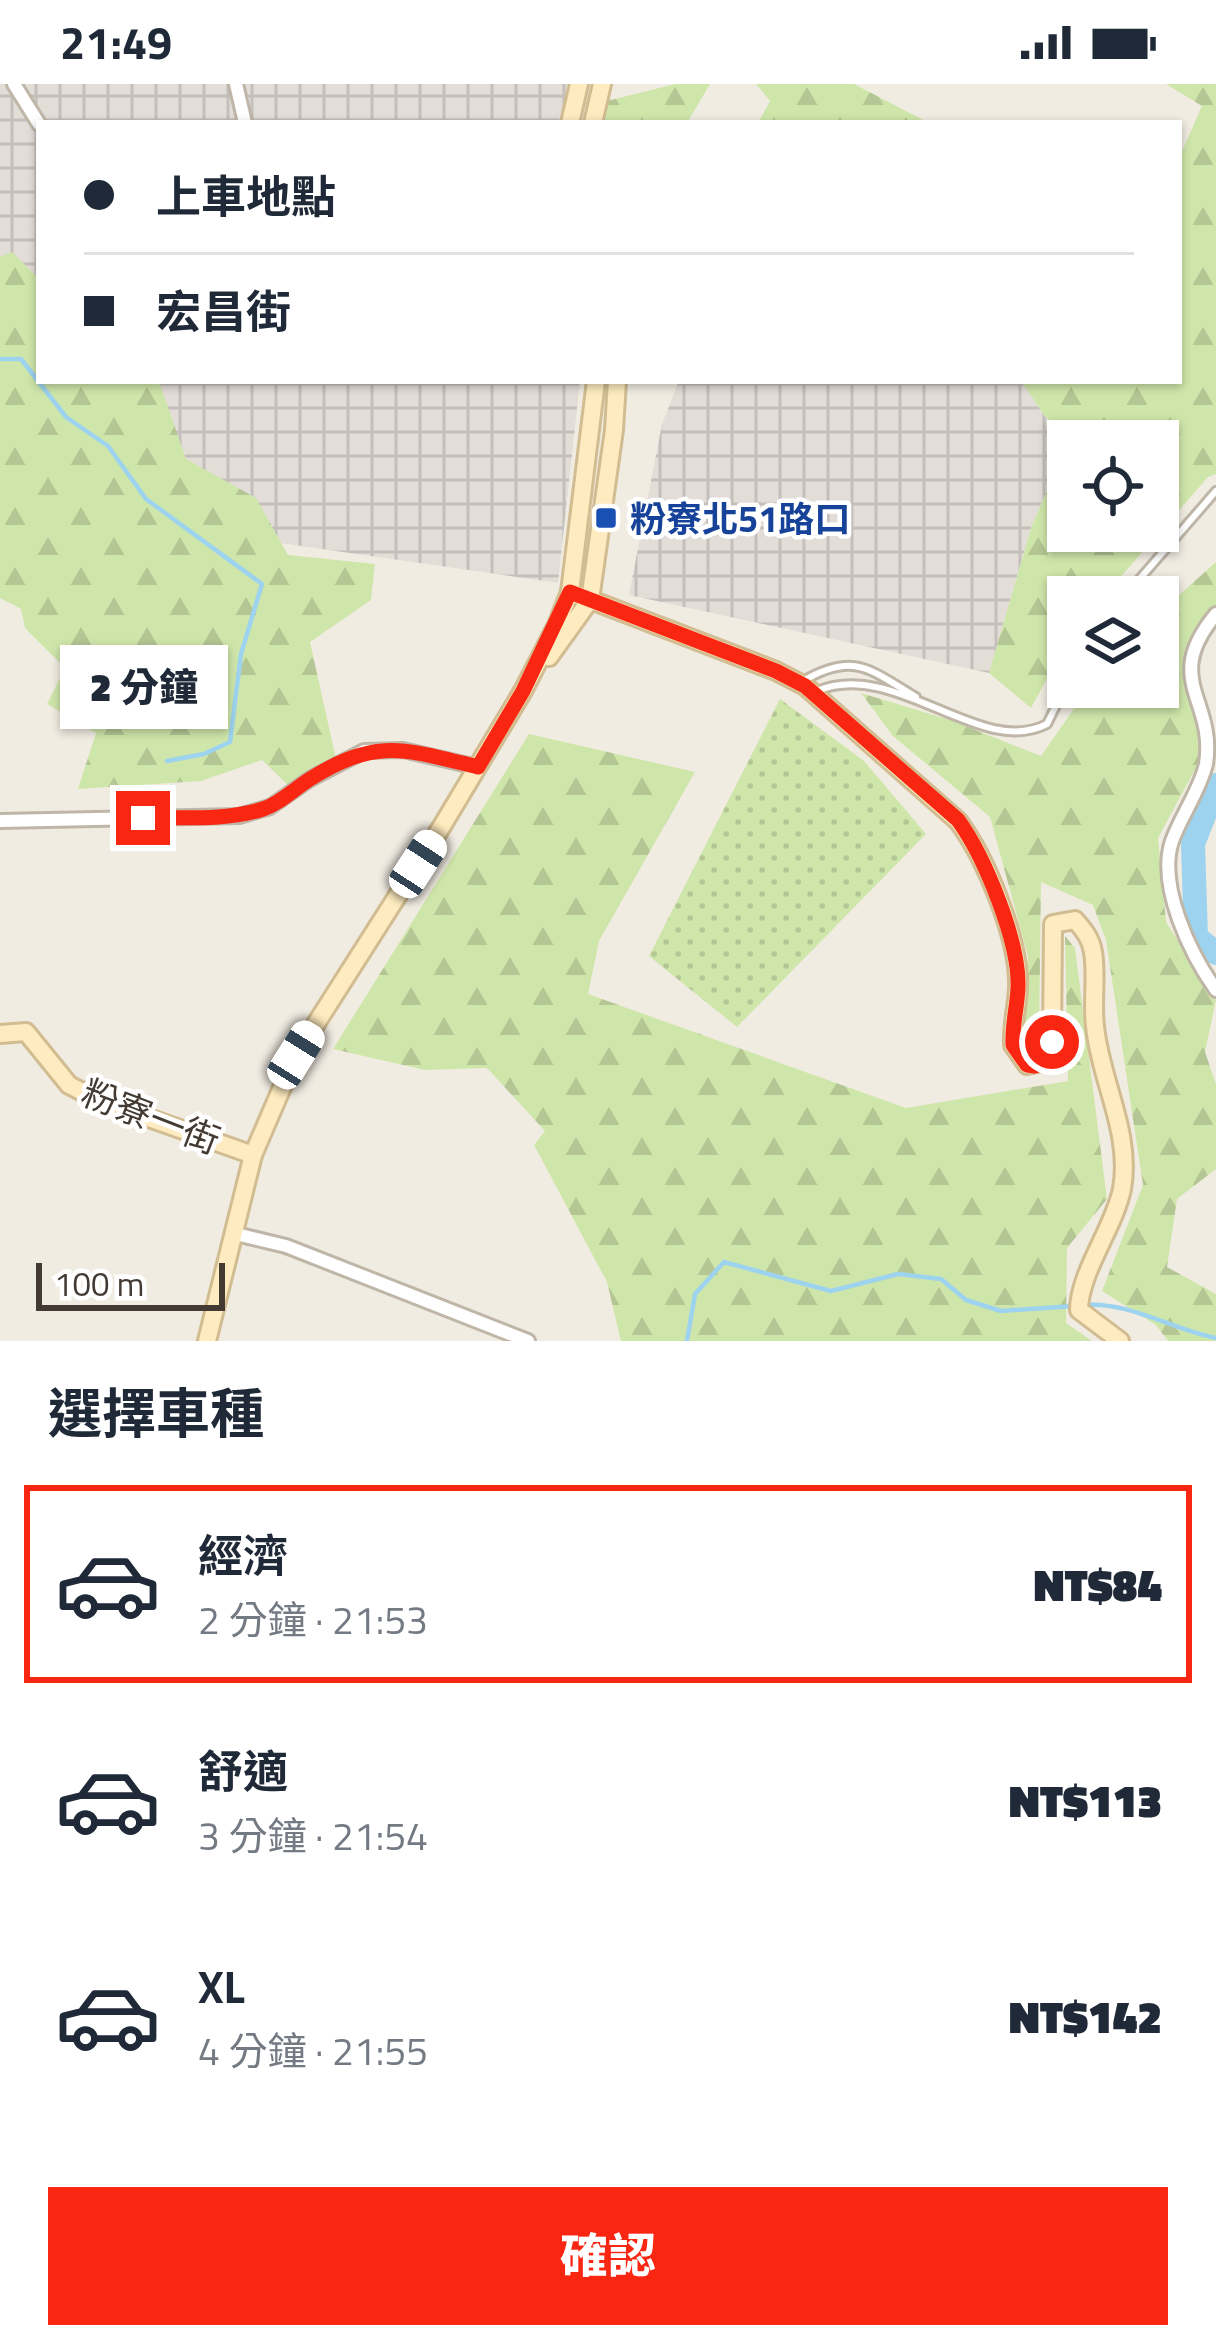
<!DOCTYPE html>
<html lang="zh-TW">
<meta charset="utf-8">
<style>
body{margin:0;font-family:"Titillium Web","Noto Sans TC",sans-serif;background:#f2f2f3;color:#1f2937;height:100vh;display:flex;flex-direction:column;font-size:45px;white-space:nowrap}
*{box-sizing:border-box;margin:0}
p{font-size:39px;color:#747a83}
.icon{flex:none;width:66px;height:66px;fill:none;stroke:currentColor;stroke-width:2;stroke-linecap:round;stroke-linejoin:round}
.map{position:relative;height:1257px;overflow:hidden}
.sheet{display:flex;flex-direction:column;background:#fff;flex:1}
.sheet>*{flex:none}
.banner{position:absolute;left:36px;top:36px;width:1146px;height:264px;border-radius:0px;box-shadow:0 3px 9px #0004;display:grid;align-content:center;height:264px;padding:0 48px;background:#fff}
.controls{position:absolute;left:1047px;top:336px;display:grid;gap:24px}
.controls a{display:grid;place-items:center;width:132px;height:132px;border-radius:0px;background:#fff;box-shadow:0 3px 9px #0004;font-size:60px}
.scale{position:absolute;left:36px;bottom:30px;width:189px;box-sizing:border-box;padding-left:12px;border:6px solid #433b33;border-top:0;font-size:33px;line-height:42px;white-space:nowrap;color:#433b33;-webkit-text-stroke:9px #fff;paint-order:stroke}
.end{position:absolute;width:54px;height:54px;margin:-27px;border:15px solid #f92612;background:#fff;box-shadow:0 0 0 6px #fff}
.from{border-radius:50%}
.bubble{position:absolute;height:84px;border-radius:0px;background:#fff;box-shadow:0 3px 9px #0004;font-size:39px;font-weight:800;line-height:84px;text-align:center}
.car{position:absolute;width:36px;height:72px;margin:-36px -18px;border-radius:15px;box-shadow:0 0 9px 3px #0007;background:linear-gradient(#fff 24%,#345 0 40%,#fff 0 76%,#345 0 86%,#fff 0)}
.banner b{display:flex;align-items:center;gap:42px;height:114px;font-size:45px}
.banner b+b{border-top:3px solid #e0e1e3}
.banner i{width:30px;height:30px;background:#1f2937}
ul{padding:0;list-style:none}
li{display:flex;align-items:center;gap:36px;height:198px;margin:0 24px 18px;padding:0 24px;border:6px solid transparent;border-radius:0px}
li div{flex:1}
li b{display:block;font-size:45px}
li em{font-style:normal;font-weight:800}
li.active{border-color:#f92612}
li>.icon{width:108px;height:108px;stroke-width:1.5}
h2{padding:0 48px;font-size:54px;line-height:144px}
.button{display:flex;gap:24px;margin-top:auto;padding:24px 48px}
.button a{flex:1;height:138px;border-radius:0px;background:#f92612;color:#fff;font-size:48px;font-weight:800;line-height:138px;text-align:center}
.status{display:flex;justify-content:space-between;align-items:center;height:84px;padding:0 60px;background:#fff;direction:ltr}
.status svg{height:33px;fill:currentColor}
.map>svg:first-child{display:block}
.industrial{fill:url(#industrial-grid)}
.grass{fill:url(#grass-dots)}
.forest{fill:url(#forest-firs)}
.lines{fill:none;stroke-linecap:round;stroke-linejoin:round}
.stream{stroke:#9dd3ef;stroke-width:4.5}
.river{stroke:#9dd3ef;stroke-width:24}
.lane-casing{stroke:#bfb6a8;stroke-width:12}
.street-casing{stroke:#bfb6a8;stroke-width:18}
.secondary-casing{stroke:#d2bd92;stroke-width:22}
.lane{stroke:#fff;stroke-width:6}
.street{stroke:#fff;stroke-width:12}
.secondary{stroke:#feebbf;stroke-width:16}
.route{stroke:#f92612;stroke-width:15}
.transit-dot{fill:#1a4fb4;stroke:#fff;stroke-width:4.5}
.labels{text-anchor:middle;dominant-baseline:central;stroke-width:9;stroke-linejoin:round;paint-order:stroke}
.transit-label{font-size:36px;font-weight:bold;fill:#164399;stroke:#fff;text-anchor:start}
.street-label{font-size:36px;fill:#433b33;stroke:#fff}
</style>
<div class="status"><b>21:49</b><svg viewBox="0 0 49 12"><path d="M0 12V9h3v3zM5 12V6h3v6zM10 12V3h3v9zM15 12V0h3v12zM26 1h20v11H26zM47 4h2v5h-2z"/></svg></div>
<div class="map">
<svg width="1216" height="1257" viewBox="0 0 1216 1257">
<defs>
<pattern id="industrial-grid" width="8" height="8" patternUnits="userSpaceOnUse" patternTransform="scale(3)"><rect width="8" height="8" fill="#e3ddd8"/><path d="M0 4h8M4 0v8" fill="none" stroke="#c4bfba"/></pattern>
<pattern id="grass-dots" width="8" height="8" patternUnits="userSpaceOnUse" patternTransform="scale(3)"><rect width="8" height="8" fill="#cfe6aa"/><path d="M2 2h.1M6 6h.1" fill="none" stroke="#b3c693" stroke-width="1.8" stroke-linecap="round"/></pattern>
<pattern id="forest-firs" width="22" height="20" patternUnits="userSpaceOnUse" patternTransform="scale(3)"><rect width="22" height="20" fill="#cfe6aa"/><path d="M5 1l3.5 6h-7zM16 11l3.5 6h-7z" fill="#b3c693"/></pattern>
</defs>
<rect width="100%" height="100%" fill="#f1ece2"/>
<!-- industrial -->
<g class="industrial">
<polygon points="0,0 571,0 558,39 39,39 39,276 0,240"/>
<polygon points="62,297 580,297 558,499 231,452"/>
<polygon points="679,297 1021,297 1044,331 1069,357 1032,441 989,589 629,511 662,340"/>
</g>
<!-- grass -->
<polygon class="grass" points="780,615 864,677 926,750 737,943 649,872"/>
<!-- forest -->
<g class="forest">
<polygon points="675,0 710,0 687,39 606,39 603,18"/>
<polygon points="756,0 854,0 929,39 758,39 770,17"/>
<polygon points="1166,0 1216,0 1216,390 1208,393 1103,513 1068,513 1068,556 1031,624 989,589 1032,441 1068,360 1068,447 1158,447 1158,357 1069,357 1044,331 1021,297 1179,297 1179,74 1202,22"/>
<polygon points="12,168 39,195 39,297 153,297 160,300 186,375 256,414 288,471 375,480 371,516 310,558 338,684 292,705 262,676 201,697 78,705 96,649 47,620 65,584 25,544 21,525 0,514 0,173"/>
<polygon points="1216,478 1216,527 1190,555 1183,576 1206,665 1158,754 1166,838 1216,916 1205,968 1216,1000 1216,1085 1177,1115 1167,1183 1216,1210 1216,1257 1168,1257 1156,1241 1102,1207 1143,1101 1106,856 1093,821 1041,798 1039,951 1024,943 1028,872 990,733 893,652 861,609 950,636 1041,672 1089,603 1158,603 1158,530"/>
<polygon points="529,650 695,688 599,857 588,910 906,1024 1068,997 1065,852 1075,864 1107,1115 1067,1164 1066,1239 1092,1257 621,1257 607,1198 534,1061 545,1047 487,984 425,986 333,965"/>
</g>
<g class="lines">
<!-- stream -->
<g class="stream">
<polyline points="0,275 21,275 66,333 108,362 146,415 262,500 241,570 230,658 204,670 167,677"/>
<path d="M 1085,1221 C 1128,1217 1173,1246 1216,1254"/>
<polyline points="687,1257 695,1210 724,1178 831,1207 898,1190 941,1195 966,1216 1001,1227 1074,1222"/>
</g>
<!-- river -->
<polyline class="river" points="1216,701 1193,760 1196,853 1216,869"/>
<defs>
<g id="lane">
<polyline points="1124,513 1216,407"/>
<path d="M 803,597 C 855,567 870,586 916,613"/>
<path d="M 817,607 C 896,574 980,675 1047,640 L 1068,597"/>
</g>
<g id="street">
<polyline points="14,0 39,40"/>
<polyline points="236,0 245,39"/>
<path d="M 1216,530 C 1161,596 1216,615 1206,680 C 1200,706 1181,732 1172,757 C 1157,802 1191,871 1216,906"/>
<polyline points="0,737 239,732 270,723 310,695 364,667 403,666 477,683"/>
<polyline points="236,1150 286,1162 528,1257"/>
</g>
<g id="secondary">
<polyline points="570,39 579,0"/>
<polyline points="593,39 602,0"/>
<path d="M 570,508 L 776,587 L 805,602 L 958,737 C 986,774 1020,857 1018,904 C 1017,924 1012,941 1013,961 L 1027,981 L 1047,977 L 1052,958 L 1053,840 L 1075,836 C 1084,846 1091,855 1093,868 C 1097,892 1092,917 1095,942 C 1100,996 1132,1049 1122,1105 C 1114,1144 1079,1189 1079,1226 L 1120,1257"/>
<polyline points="549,573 590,516 614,346 617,297"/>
<polyline points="0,950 26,948 69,1001 98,1016 253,1071"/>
<polyline points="207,1257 253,1071 296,971 442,742 523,607 557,541 570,508 596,297"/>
</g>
</defs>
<!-- lane casing -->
<use href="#lane" class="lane-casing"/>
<!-- street casing -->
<use href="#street" class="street-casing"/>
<!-- secondary casing -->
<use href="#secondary" class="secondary-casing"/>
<!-- lane -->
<use href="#lane" class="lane"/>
<!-- street -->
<use href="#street" class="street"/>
<!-- secondary -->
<use href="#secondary" class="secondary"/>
</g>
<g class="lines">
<!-- route -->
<path class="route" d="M 143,734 C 183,733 225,737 263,725 C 281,719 294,705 310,695 C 378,653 404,665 478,683 L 523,607 L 570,508 L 776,587 L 805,602 L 958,736 C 985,773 1020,859 1018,904 C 1017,924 1012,941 1013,961 L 1027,981 L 1035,982 L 1047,976 L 1052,958"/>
</g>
<!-- markers -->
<rect class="transit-dot" x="594" y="422" width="24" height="24" rx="6"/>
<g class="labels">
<!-- transit labels -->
<g class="transit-label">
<text x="630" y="434">粉寮北51路口</text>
</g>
<!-- street labels -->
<g class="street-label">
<text transform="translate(151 1032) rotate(21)">粉寮一街</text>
</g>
</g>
</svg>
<div class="controls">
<a><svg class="icon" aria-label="locate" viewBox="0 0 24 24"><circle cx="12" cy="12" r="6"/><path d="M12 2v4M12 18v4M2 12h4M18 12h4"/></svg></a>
<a><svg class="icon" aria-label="layers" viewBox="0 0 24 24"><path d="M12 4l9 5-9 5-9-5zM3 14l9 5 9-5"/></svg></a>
</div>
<div class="scale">100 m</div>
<i class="end from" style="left:1052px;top:958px"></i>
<i class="end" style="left:143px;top:734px"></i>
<div class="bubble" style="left:60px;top:561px;width:168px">2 分鐘</div>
<i class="car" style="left:418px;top:780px;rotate:33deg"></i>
<i class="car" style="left:296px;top:971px;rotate:32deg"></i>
<div class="banner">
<b><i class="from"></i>上車地點</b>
<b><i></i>宏昌街</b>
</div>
</div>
<section class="sheet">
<h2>選擇車種</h2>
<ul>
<li class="active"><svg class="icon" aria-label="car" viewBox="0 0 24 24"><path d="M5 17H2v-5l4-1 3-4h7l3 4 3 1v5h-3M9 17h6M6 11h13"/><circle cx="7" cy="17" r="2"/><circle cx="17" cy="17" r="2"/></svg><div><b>經濟</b><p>2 分鐘 · 21:53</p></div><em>NT$84</em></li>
<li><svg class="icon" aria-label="car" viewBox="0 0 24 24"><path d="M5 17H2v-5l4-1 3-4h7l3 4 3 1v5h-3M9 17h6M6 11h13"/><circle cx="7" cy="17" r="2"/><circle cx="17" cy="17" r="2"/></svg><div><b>舒適</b><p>3 分鐘 · 21:54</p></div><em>NT$113</em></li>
<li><svg class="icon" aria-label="car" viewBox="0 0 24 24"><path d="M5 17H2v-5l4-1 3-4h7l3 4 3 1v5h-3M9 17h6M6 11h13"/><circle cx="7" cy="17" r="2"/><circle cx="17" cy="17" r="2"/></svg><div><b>XL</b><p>4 分鐘 · 21:55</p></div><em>NT$142</em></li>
</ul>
<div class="button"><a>確認</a></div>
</section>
